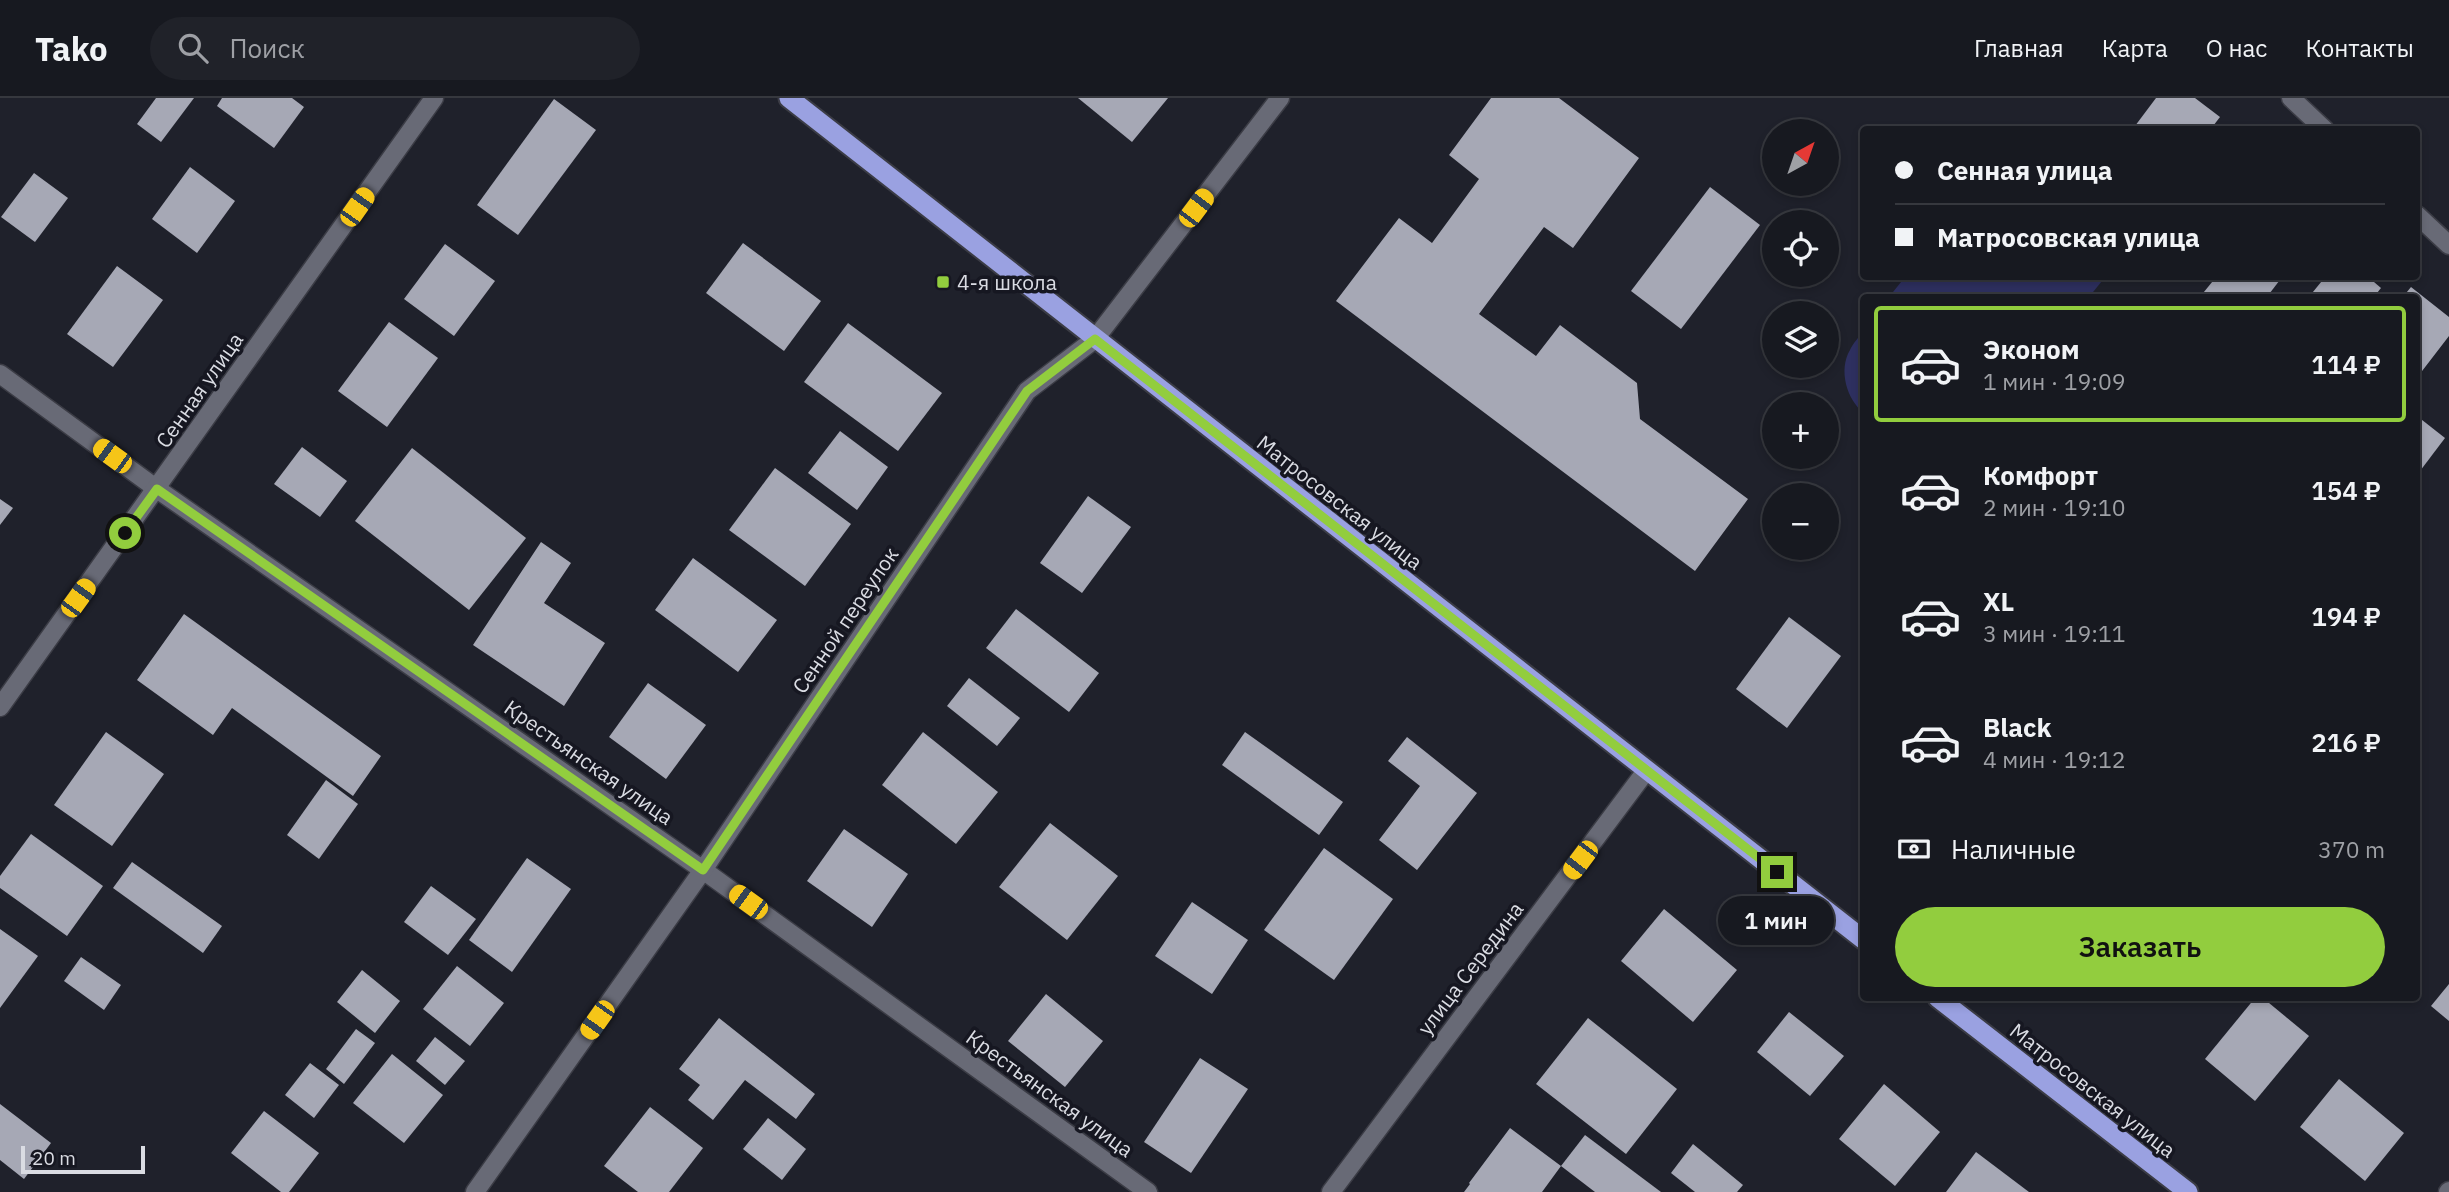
<!DOCTYPE html>
<html lang="ru">
<meta charset="utf-8">
<style>
body{margin:0;font-family:"IBM Plex Sans",sans-serif;background:#202229;color:#f1f3f6;height:100vh;display:flex;flex-direction:column;font-size:26px;white-space:nowrap}
*{box-sizing:border-box;margin:0}
p{font-size:23px;color:#9ea0a5}
.icon{flex:none;width:38px;height:38px;fill:none;stroke:currentColor;stroke-width:2;stroke-linecap:round;stroke-linejoin:round}
.map{position:relative;flex:1;overflow:hidden}
.panel{position:absolute;left:1860px;top:196px;width:560px;height:707px;display:flex;flex-direction:column;background:#171920;border-radius:7px;box-shadow:0 4px 10px #0003,0 0 0 2px #36383e}
.panel>*{flex:none}
.guide{position:absolute;left:1860px;top:28px;width:560px;height:154px;border-radius:7px;box-shadow:0 4px 10px #0003,0 0 0 2px #36383e;display:grid;align-content:center;height:154px;padding:0 35px;background:#171920}
.needle{width:46px;rotate:40deg}
.tools{position:absolute;left:1762px;top:21px;display:grid;gap:14px}
.tools a{display:grid;place-items:center;width:77px;height:77px;border-radius:50%;background:#171920;box-shadow:0 4px 10px #0003,0 0 0 2px #36383e;font-size:35px}
.scale{position:absolute;left:21px;bottom:18px;width:124px;box-sizing:border-box;padding-left:7px;border:4px solid #dadce3;border-top:0;font-size:19px;line-height:24px;white-space:nowrap;color:#dadce3;-webkit-text-stroke:5px #161721;paint-order:stroke}
.end{position:absolute;width:32px;height:32px;margin:-16px;border:9px solid #92cd3e;background:#111;box-shadow:0 0 0 4px #111}
.from{border-radius:50%}
.bubble{position:absolute;height:49px;border-radius:24px;background:#171920;box-shadow:0 4px 10px #0003,0 0 0 2px #36383e;font-size:23px;font-weight:600;line-height:49px;text-align:center}
.car{position:absolute;width:21px;height:42px;margin:-21px -10px;border-radius:9px;box-shadow:0 0 5px 2px #0007;background:linear-gradient(#f5c518 24%,#345 0 40%,#f5c518 0 76%,#345 0 86%,#f5c518 0)}
.guide b{display:flex;align-items:center;gap:24px;height:66px;font-size:26px}
.guide b+b{border-top:2px solid #36383e}
.guide i{width:18px;height:18px;background:#f1f3f6}
ul{padding:12px 0 0;list-style:none}
li{display:flex;align-items:center;gap:21px;height:116px;margin:0 14px 10px;padding:0 21px;border:4px solid transparent;border-radius:7px}
li div{flex:1}
li b{display:block;font-size:26px}
li em{font-style:normal;font-weight:600}
li.active{border-color:#92cd3e}
li>.icon{width:63px;height:63px;stroke-width:1.5}
.pay{display:flex;align-items:center;gap:18px;height:77px;padding:0 35px;font-size:26px}
.pay p{margin-inline-start:auto}
.action{display:flex;gap:14px;margin-top:auto;padding:14px 35px}
.action a{flex:1;height:80px;border-radius:42px;background:#92cd3e;color:#111;font-size:28px;font-weight:600;line-height:80px;text-align:center}
header{display:flex;align-items:center;gap:42px;box-sizing:border-box;height:98px;padding:0 35px;background:#171920;border-bottom:2px solid #36383e}
header strong{font-size:33px}
nav{display:flex;gap:38px;margin-inline-start:auto;font-size:24px}
.search{width:490px;height:63px;background:#202229;display:flex;align-items:center;gap:18px;box-sizing:border-box;padding:0 24px;border-radius:38px;color:#9ea0a5;font-size:26px}
.map>svg:first-child{display:block}
.green{fill:#2e3060}
.building{fill:#a6a8b5}
.lines{fill:none;stroke-linecap:round;stroke-linejoin:round}
.minor-casing{stroke:#3b3c45;stroke-width:21}
.trunk-casing{stroke:#3b3c45;stroke-width:23}
.minor{stroke:#686a76;stroke-width:18}
.trunk{stroke:#9aa1e1;stroke-width:19}
.route{stroke:#92cd3e;stroke-width:9}
.poi-dot{fill:#92cd3e;stroke:#161721;stroke-width:2.5}
.labels{text-anchor:middle;dominant-baseline:central;stroke-width:7;stroke-linejoin:round;paint-order:stroke}
.poi-label{font-size:21px;fill:#dadce3;stroke:#161721;text-anchor:start}
.street-label{font-size:21px;fill:#dadce3;stroke:#161721}
</style>
<header>
<strong>Tako</strong>
<div class="search"><svg class="icon" aria-label="search" viewBox="0 0 24 24"><circle cx="10" cy="10" r="6"/><path d="M15 15l6 6"/></svg>Поиск</div>
<nav><a>Главная</a><a>Карта</a><a>О нас</a><a>Контакты</a></nav>
</header>
<div class="map">
<svg width="2449" height="1094" viewBox="0 0 2449 1094">
<rect width="100%" height="100%" fill="#1f212b"/>
<!-- green -->
<g class="green">
<polygon points="1905,179 1905,178 2102,179 2102,183 2089,199 1889,199"/>
<path d="M 1864,233 L 1864,315 C 1847,302 1838,272 1850,252 C 1853,245 1859,239 1864,233 Z"/>
</g>
<!-- building -->
<g class="building">
<polygon points="156,0 194,0 161,44 137,26"/>
<polygon points="222,0 292,0 304,9 274,50 217,8"/>
<polygon points="1078,0 1168,0 1132,44"/>
<polygon points="1491,0 1559,0 1639,60 1573,150 1544,129 1479,216 1536,258 1560,227 1637,285 1640,321 1748,401 1695,473 1336,203 1399,120 1432,145 1479,81 1449,57"/>
<polygon points="2156,0 2195,0 2220,19 2210,32 2132,32"/>
<polygon points="554,1 596,32 518,137 477,107"/>
<polygon points="190,69 235,103 197,155 152,121"/>
<polygon points="34,75 68,100 35,144 1,119"/>
<polygon points="1710,89 1760,127 1681,231 1631,193"/>
<polygon points="743,145 821,203 784,253 706,195"/>
<polygon points="445,146 495,183 454,238 404,201"/>
<polygon points="117,168 163,202 113,269 67,236"/>
<polygon points="2217,178 2283,178 2266,200 2199,200"/>
<polygon points="2326,178 2367,178 2381,190 2373,200 2308,200"/>
<polygon points="2411,189 2449,219 2449,238 2419,277 2417,275 2417,200 2402,200"/>
<polygon points="389,224 438,260 387,329 338,293"/>
<polygon points="848,225 942,295 898,353 804,284"/>
<polygon points="2417,318 2445,340 2417,377"/>
<polygon points="840,333 888,369 857,412 808,375"/>
<polygon points="302,349 347,383 320,419 274,386"/>
<polygon points="412,350 526,440 469,512 355,423"/>
<polygon points="775,370 851,426 805,488 729,432"/>
<polygon points="1088,398 1131,429 1082,495 1040,465"/>
<polygon points="0,401 13,410 0,427"/>
<polygon points="541,444 571,465 544,505 605,545 564,608 473,547"/>
<polygon points="693,460 777,522 738,574 655,512"/>
<polygon points="1016,511 1099,575 1069,614 986,550"/>
<polygon points="184,516 381,658 353,698 232,610 213,637 137,582"/>
<polygon points="1789,519 1841,558 1787,630 1736,591"/>
<polygon points="969,580 1020,620 997,648 947,608"/>
<polygon points="648,585 706,627 666,681 609,639"/>
<polygon points="106,634 164,676 112,748 54,707"/>
<polygon points="923,634 998,694 956,746 882,687"/>
<polygon points="1245,634 1343,704 1319,737 1222,667"/>
<polygon points="1407,639 1477,695 1417,772 1379,742 1420,688 1388,663"/>
<polygon points="326,682 358,706 319,761 287,737"/>
<polygon points="1050,725 1118,778 1067,842 999,789"/>
<polygon points="844,731 908,776 872,829 807,783"/>
<polygon points="31,736 103,788 67,838 0,790 0,778"/>
<polygon points="1324,750 1393,801 1334,882 1264,832"/>
<polygon points="527,760 571,791 512,874 469,842"/>
<polygon points="132,764 222,828 203,855 113,790"/>
<polygon points="431,788 476,821 448,857 404,824"/>
<polygon points="1192,804 1248,842 1212,896 1155,858"/>
<polygon points="1664,811 1737,872 1693,924 1621,863"/>
<polygon points="0,831 38,858 0,910"/>
<polygon points="81,859 121,887 104,912 64,883"/>
<polygon points="457,868 504,905 470,948 423,911"/>
<polygon points="362,872 400,903 375,935 337,904"/>
<polygon points="2449,886 2449,923 2431,908"/>
<polygon points="1046,896 1103,943 1065,989 1008,943"/>
<polygon points="2255,900 2263,900 2309,938 2255,1003 2205,961"/>
<polygon points="1789,914 1844,958 1810,998 1757,954"/>
<polygon points="719,920 815,996 796,1021 745,982 713,1022 688,1002 700,987 679,971"/>
<polygon points="1588,920 1677,991 1626,1056 1536,986"/>
<polygon points="356,931 375,945 344,986 326,971"/>
<polygon points="435,939 465,963 445,987 416,963"/>
<polygon points="392,956 443,997 404,1045 353,1005"/>
<polygon points="1200,960 1248,991 1191,1075 1144,1044"/>
<polygon points="310,965 339,987 314,1020 285,997"/>
<polygon points="2339,981 2404,1035 2365,1083 2300,1029"/>
<polygon points="1884,986 1940,1034 1895,1088 1839,1041"/>
<polygon points="0,1006 51,1045 24,1081 0,1062"/>
<polygon points="650,1009 703,1050 669,1094 638,1094 604,1068"/>
<polygon points="264,1013 319,1055 289,1094 281,1094 231,1055"/>
<polygon points="768,1020 806,1051 782,1082 743,1051"/>
<polygon points="1510,1030 1561,1068 1542,1094 1464,1094 1470,1086 1469,1085"/>
<polygon points="1585,1037 1661,1094 1595,1094 1561,1068"/>
<polygon points="1693,1046 1743,1087 1737,1094 1695,1094 1671,1075"/>
<polygon points="1976,1054 2029,1094 1946,1094"/>
</g>
<g class="lines">
<defs>
<g id="minor">
<polyline points="2291,0 2325,32"/>
<polyline points="2417,117 2449,147"/>
<polyline points="0,276 157,391 703,772 1148,1094"/>
<polyline points="0,609 434,0"/>
<polyline points="475,1094 703,772 1027,293 1095,241 1280,0"/>
<polyline points="1331,1094 1646,673"/>
<polyline points="2448,1094 2449,1093"/>
</g>
<g id="trunk">
<polyline points="789,0 1864,842"/>
<polyline points="1938,900 2188,1094"/>
</g>
</defs>
<!-- minor casing -->
<use href="#minor" class="minor-casing"/>
<!-- trunk casing -->
<use href="#trunk" class="trunk-casing"/>
<!-- minor -->
<use href="#minor" class="minor"/>
<!-- trunk -->
<use href="#trunk" class="trunk"/>
</g>
<g class="lines">
<!-- route -->
<polyline class="route" points="125,435 157,391 703,772 1027,293 1095,241 1777,774"/>
</g>
<!-- markers -->
<rect class="poi-dot" x="936" y="177" width="14" height="14" rx="3.5"/>
<g class="labels">
<!-- poi labels -->
<g class="poi-label">
<text x="957" y="184">4-я школа</text>
</g>
<!-- street labels -->
<g class="street-label">
<text transform="translate(199 292) rotate(-55)">Сенная улица</text>
<text transform="translate(1340 404) rotate(38)">Матросовская улица</text>
<text transform="translate(845 522) rotate(-56)">Сенной переулок</text>
<text transform="translate(589 664) rotate(35)">Крестьянская улица</text>
<text transform="translate(1470 870) rotate(-53)">улица Середина</text>
<text transform="translate(2093 992) rotate(38)">Матросовская улица</text>
<text transform="translate(1050 995) rotate(36)">Крестьянская улица</text>
</g>
</g>
</svg>
<div class="tools">
<a><svg class="needle" viewBox="-14 -14 28 28"><path d="M0-13l5 13h-10z" fill="#e53935"/><path d="M0 13l5-13h-10z" fill="#9ea0a5"/></svg></a>
<a><svg class="icon" aria-label="locate" viewBox="0 0 24 24"><circle cx="12" cy="12" r="6"/><path d="M12 2v4M12 18v4M2 12h4M18 12h4"/></svg></a>
<a><svg class="icon" aria-label="layers" viewBox="0 0 24 24"><path d="M12 4l9 5-9 5-9-5zM3 14l9 5 9-5"/></svg></a>
<a>+</a>
<a>−</a>
</div>
<div class="scale">20 m</div>
<i class="end from" style="left:125px;top:435px"></i>
<i class="end" style="left:1777px;top:774px"></i>
<div class="bubble" style="left:1718px;top:798px;width:116px">1 мин</div>
<i class="car" style="left:357px;top:109px;rotate:35deg"></i>
<i class="car" style="left:1196px;top:110px;rotate:37deg"></i>
<i class="car" style="left:112px;top:358px;rotate:306deg"></i>
<i class="car" style="left:78px;top:500px;rotate:36deg"></i>
<i class="car" style="left:1580px;top:762px;rotate:217deg"></i>
<i class="car" style="left:748px;top:804px;rotate:306deg"></i>
<i class="car" style="left:597px;top:922px;rotate:215deg"></i>
<div class="guide">
<b><i class="from"></i>Сенная улица</b>
<b><i></i>Матросовская улица</b>
</div>
<section class="panel">
<ul>
<li class="active"><svg class="icon" aria-label="car" viewBox="0 0 24 24"><path d="M5 17H2v-5l4-1 3-4h7l3 4 3 1v5h-3M9 17h6M6 11h13"/><circle cx="7" cy="17" r="2"/><circle cx="17" cy="17" r="2"/></svg><div><b>Эконом</b><p>1 мин · 19:09</p></div><em>114 ₽</em></li>
<li><svg class="icon" aria-label="car" viewBox="0 0 24 24"><path d="M5 17H2v-5l4-1 3-4h7l3 4 3 1v5h-3M9 17h6M6 11h13"/><circle cx="7" cy="17" r="2"/><circle cx="17" cy="17" r="2"/></svg><div><b>Комфорт</b><p>2 мин · 19:10</p></div><em>154 ₽</em></li>
<li><svg class="icon" aria-label="car" viewBox="0 0 24 24"><path d="M5 17H2v-5l4-1 3-4h7l3 4 3 1v5h-3M9 17h6M6 11h13"/><circle cx="7" cy="17" r="2"/><circle cx="17" cy="17" r="2"/></svg><div><b>XL</b><p>3 мин · 19:11</p></div><em>194 ₽</em></li>
<li><svg class="icon" aria-label="car" viewBox="0 0 24 24"><path d="M5 17H2v-5l4-1 3-4h7l3 4 3 1v5h-3M9 17h6M6 11h13"/><circle cx="7" cy="17" r="2"/><circle cx="17" cy="17" r="2"/></svg><div><b>Black</b><p>4 мин · 19:12</p></div><em>216 ₽</em></li>
</ul>
<div class="pay"><svg class="icon" aria-label="cash" viewBox="0 0 24 24"><path d="M3 7h18v10H3z"/><circle cx="12" cy="12" r="2"/></svg>Наличные<p>370 m</p></div>
<div class="action"><a>Заказать</a></div>
</section>
</div>
